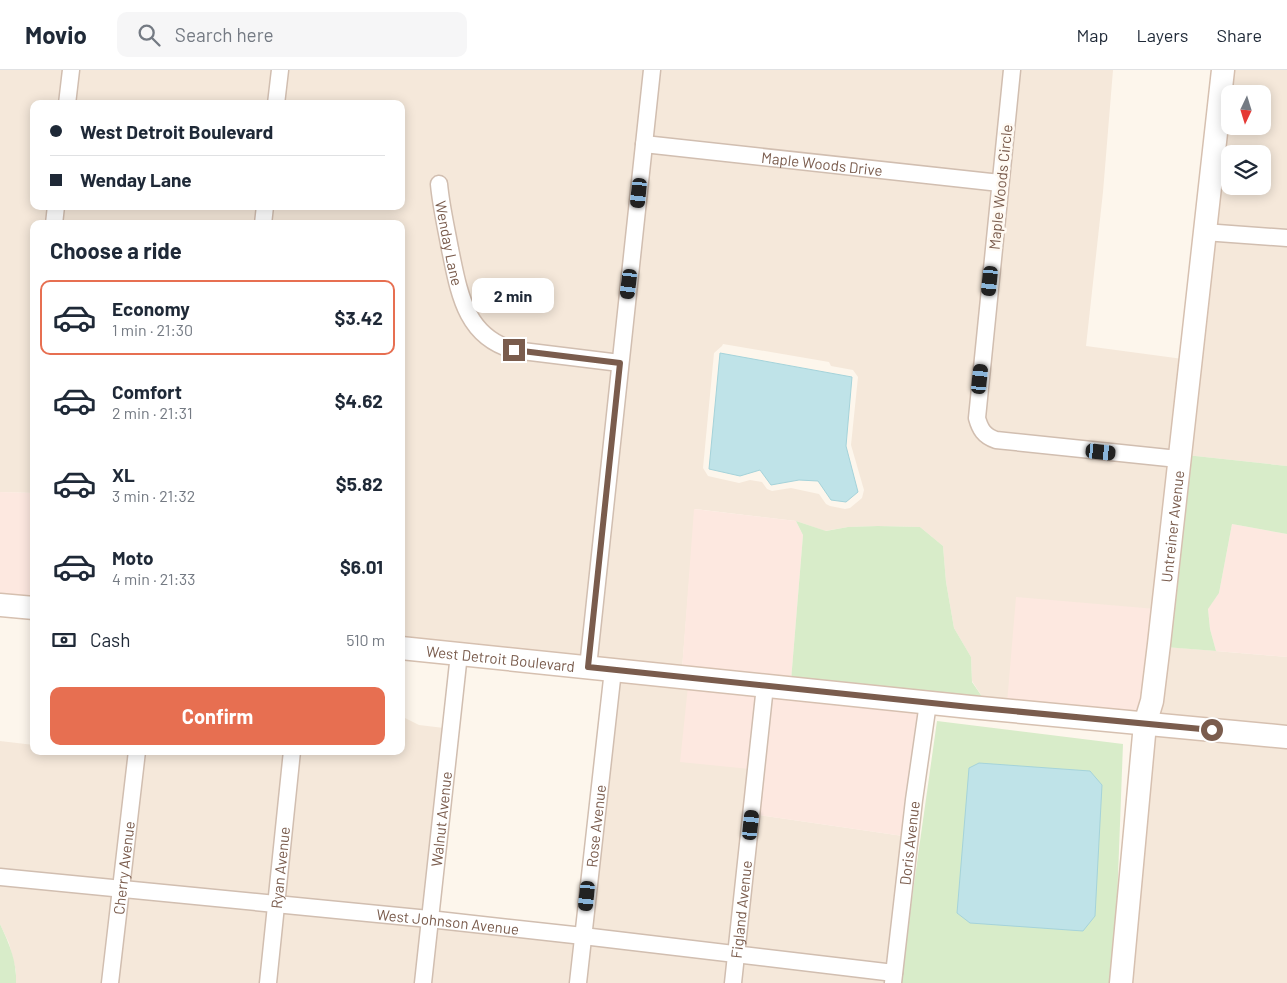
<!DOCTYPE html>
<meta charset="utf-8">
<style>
body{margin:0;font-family:Barlow,sans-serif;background:#f6f6f7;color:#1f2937;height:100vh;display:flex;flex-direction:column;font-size:19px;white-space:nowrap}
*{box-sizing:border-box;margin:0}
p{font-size:16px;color:#747a83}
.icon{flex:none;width:28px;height:28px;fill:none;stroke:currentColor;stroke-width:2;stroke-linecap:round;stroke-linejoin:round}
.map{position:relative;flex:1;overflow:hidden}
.side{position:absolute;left:30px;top:150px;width:375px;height:535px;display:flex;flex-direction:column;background:#fff;border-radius:10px;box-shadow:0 2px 12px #0003}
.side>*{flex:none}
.guide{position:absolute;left:30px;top:30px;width:375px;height:110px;border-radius:10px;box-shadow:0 2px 12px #0003;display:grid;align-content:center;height:110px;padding:0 20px;background:#fff}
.needle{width:32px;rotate:184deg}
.tools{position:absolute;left:1221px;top:15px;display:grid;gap:10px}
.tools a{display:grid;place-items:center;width:50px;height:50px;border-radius:10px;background:#fff;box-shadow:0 2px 12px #0003;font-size:25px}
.end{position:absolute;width:22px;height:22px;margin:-11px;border:6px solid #7a5c4d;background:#fff;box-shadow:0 0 0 2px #fff}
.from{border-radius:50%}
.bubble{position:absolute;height:35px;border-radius:10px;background:#fff;box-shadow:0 2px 12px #0003;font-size:16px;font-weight:700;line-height:35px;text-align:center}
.car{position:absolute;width:15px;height:30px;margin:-15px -8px;border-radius:6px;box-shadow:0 0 4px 1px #0007;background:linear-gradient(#222 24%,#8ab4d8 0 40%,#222 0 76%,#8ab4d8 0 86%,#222 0)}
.guide b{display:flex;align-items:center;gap:18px;height:48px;font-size:19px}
.guide b+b{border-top:1px solid #e0e1e3}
.guide i{width:12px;height:12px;background:#1f2937}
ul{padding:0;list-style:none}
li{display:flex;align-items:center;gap:15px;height:75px;margin:0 10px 8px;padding:0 10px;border:2px solid transparent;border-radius:10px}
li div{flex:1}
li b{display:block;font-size:19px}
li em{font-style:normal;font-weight:700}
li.current{border-color:#e76f51}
li>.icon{width:45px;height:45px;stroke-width:1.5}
h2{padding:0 20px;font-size:22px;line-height:60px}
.pay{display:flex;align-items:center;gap:12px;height:55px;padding:0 20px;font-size:19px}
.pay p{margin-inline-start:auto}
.action{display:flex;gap:10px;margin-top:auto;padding:10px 20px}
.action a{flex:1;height:58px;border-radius:10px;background:#e76f51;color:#fff;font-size:20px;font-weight:700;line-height:58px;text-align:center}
header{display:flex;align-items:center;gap:30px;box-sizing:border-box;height:70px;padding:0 25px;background:#fff;border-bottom:1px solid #e0e1e3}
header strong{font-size:24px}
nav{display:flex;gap:28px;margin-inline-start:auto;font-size:18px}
.search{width:350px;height:45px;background:#f6f6f7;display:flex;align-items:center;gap:12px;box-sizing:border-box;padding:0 18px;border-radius:10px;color:#747a83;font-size:19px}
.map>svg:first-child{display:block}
.residential{fill:#f5e8da;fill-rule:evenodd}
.commercial{fill:#fde8e0}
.green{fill:#d8ecc9}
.water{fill:#bfe3e8;stroke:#a5d3da}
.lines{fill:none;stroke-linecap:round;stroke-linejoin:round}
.street-casing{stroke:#d1beb0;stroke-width:19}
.secondary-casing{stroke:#d6c0b0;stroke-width:25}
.street{stroke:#fff;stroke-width:16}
.secondary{stroke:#fff;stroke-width:22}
.route{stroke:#7a5c4d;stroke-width:6}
.labels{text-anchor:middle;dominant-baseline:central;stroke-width:5;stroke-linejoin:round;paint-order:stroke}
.street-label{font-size:15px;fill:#7a5c4d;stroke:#fffaf3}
</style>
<header>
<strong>Movio</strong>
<div class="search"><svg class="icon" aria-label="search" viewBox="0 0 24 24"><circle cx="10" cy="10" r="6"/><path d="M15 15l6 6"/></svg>Search here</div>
<nav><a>Map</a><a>Layers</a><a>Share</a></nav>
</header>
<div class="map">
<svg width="1287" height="913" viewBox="0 0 1287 913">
<rect width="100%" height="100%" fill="#fdf6ec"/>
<!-- residential -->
<g class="residential">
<polygon points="0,0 64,0 60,34 34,34 34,136 49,136 47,154 34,154 34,423 0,422"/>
<polygon points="77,0 273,0 270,34 74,34"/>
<polygon points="287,0 645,0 614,284 515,273 492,262 483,253 473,237 466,218 447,133 445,106 432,107 434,137 473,264 485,276 498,284 512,288 612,300 582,589 401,570 401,154 270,154 272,136 401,136 401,34 283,34"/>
<polygon points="659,0 1005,0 994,104 652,67"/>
<polygon points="1019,0 1113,0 1103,122 1086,276 1183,289 1173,381 997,362 989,358 983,347"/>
<path d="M 1230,0 L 1287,0 L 1287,161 L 1212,155 ZM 1230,24 L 1262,24 L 1262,56 L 1230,56 ZM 1230,84 L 1262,84 L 1262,116 L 1230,116 Z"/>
<path d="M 650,83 L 993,120 L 973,360 L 979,369 L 988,376 L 994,378 L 1171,396 L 1156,539 L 1007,633 L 985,631 L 972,611 L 971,587 L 954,558 L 946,512 L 943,476 L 920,457 L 878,456 L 848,457 L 825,461 L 796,451 L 695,439 L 682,599 L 596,590 ZM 723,274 L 829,292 L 831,296 L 853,300 L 858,307 L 851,375 L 864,420 L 862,428 L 850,438 L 845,439 L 830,436 L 826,434 L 819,424 L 791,418 L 772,421 L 767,419 L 762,412 L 750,410 L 739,413 L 708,406 L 703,398 L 714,283 L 722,276 Z"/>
<polygon points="63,136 258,136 256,154 61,154"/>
<polygon points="1210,170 1287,176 1287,396 1186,385"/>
<polygon points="1168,577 1287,587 1287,660 1153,647"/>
<polygon points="619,608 688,616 750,699 731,875 591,859"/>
<polygon points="401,646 419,655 444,658 423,841 283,826 299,681 401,681"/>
<polygon points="1151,663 1287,675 1287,913 1128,913"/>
<polygon points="0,671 34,675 34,681 130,681 115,810 0,799"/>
<polygon points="144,681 285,681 270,825 129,811"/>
<polygon points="759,745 903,766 889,895 744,877"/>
<polygon points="0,815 114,826 104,913 16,913 16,901 9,873 0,854"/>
<polygon points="127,827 268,841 261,913 117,913"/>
<polygon points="282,842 422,856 416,913 275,913"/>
<polygon points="435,858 575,873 571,913 429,913"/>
<polygon points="589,874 729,891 727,913 585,913"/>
<polygon points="742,892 887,910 886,913 740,913"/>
</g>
<!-- commercial -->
<g class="commercial">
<polygon points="0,422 34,423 34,511 32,530 0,527"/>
<polygon points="694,439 796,451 803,465 791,611 682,599"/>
<polygon points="1232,454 1287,464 1287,587 1216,581 1210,559 1208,538 1219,523"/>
<polygon points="1016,527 1156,539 1139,646 1007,633"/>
<polygon points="688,616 758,623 750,699 680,692"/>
<polygon points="771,625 920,640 903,766 759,745"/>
</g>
<!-- green -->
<g class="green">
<polygon points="1186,385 1287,396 1287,464 1232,454 1219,523 1208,539 1210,559 1216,581 1165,577"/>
<polygon points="796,451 826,461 848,457 878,456 920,457 943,476 946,512 954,558 971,587 972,612 985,631 791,611 803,465"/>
<polygon points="937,651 1123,674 1114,913 900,913"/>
<path d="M 0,854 C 9,873 17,892 16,913 L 0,913 Z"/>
</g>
<!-- water -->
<g class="water">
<polygon points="720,283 852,307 846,376 858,422 846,432 831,430 818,411 799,410 771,415 760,400 740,406 709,399"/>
<polygon points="979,693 1090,701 1102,715 1095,846 1083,861 970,853 957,843 969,698"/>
</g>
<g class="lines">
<defs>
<g id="street">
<path d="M 1012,0 L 977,348 C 980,359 984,366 996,370 L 1178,389"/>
<polyline points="67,34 71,0"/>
<polyline points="276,34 280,0"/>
<path id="s1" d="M 644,74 L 1000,113"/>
<path id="s2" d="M 439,114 C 441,136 446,157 450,179 C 459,222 465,267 514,280 L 620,293"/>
<polyline points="54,154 56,136"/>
<polyline points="263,154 265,136"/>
<polyline points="1204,162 1287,168"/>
<polyline points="588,597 652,0"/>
<path id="s3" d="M 0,807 L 429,849 L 583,866 L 894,903"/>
<path id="s4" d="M 110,913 L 137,681"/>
<path id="s5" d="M 268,913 L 292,681"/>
<path id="s6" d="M 423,913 L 459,584"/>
<path id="s7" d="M 578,913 L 613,600"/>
<path id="s8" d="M 733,913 L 765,616"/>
<path id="s9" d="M 893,913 L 914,730 L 928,633"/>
</g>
<g id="secondary">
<polyline points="0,535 34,538"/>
<path id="s10" d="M 401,578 L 970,637 L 1287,667"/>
<path id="s11" d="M 1121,913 L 1145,654 L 1152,631 L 1159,574 L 1223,0"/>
</g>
</defs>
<!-- street casing -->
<use href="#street" class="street-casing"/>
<!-- secondary casing -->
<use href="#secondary" class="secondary-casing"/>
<!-- street -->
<use href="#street" class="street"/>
<!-- secondary -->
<use href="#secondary" class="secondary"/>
</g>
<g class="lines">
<!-- route -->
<polyline class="route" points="514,280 620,293 588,597 970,637 1212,660"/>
</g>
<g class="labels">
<!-- street labels -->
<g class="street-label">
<text stroke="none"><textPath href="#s1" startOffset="179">Maple Woods Drive</textPath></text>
<text transform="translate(1000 117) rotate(-84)">Maple Woods Circle</text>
<text stroke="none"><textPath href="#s2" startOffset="60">Wenday Lane</textPath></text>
<text stroke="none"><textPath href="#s11" startOffset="460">Untreiner Avenue</textPath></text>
<text stroke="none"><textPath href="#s10" startOffset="100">West Detroit Boulevard</textPath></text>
<text stroke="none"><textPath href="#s6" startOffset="165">Walnut Avenue</textPath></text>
<text stroke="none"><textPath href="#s7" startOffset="158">Rose Avenue</textPath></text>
<text stroke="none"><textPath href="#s9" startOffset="141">Doris Avenue</textPath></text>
<text stroke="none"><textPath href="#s4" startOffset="116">Cherry Avenue</textPath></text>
<text stroke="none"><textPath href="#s5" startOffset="116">Ryan Avenue</textPath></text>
<text stroke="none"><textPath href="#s8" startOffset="74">Figland Avenue</textPath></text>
<text stroke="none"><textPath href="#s3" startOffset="450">West Johnson Avenue</textPath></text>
</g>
</g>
</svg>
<div class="tools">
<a><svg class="needle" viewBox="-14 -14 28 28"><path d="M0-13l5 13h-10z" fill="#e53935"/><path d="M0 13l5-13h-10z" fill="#747a83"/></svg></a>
<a><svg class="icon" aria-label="layers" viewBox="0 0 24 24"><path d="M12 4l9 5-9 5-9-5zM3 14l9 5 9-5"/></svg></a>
</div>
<i class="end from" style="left:1212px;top:660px"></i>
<i class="end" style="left:514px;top:280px"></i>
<div class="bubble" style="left:472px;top:208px;width:82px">2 min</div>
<i class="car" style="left:639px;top:123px;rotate:186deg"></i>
<i class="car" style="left:990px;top:211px;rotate:186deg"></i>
<i class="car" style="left:629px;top:214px;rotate:187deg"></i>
<i class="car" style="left:980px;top:309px;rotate:6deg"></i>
<i class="car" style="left:1101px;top:382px;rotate:96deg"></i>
<i class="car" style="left:751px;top:755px;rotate:6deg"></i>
<i class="car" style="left:587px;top:826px;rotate:186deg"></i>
<div class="guide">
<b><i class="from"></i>West Detroit Boulevard</b>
<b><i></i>Wenday Lane</b>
</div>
<section class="side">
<h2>Choose a ride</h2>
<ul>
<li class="current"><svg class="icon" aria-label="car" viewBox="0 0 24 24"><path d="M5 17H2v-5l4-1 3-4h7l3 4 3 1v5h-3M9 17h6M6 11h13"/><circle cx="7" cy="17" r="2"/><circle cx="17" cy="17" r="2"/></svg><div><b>Economy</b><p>1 min · 21:30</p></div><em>$3.42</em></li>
<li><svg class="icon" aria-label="car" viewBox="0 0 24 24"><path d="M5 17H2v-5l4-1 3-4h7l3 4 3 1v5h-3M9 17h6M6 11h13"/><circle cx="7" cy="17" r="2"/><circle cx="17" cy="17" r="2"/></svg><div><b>Comfort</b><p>2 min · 21:31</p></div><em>$4.62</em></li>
<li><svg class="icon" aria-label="car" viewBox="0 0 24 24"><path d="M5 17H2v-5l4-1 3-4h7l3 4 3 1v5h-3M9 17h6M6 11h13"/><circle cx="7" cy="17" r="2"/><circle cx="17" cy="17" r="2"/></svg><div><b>XL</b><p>3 min · 21:32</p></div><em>$5.82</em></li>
<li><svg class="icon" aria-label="car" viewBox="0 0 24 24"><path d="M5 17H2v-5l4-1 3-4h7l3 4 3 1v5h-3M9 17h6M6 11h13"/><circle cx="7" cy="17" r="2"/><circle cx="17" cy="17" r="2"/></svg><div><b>Moto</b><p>4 min · 21:33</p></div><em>$6.01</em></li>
</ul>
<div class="pay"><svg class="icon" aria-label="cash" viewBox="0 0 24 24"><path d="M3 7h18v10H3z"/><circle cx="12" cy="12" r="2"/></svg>Cash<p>510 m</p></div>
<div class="action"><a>Confirm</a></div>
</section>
</div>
